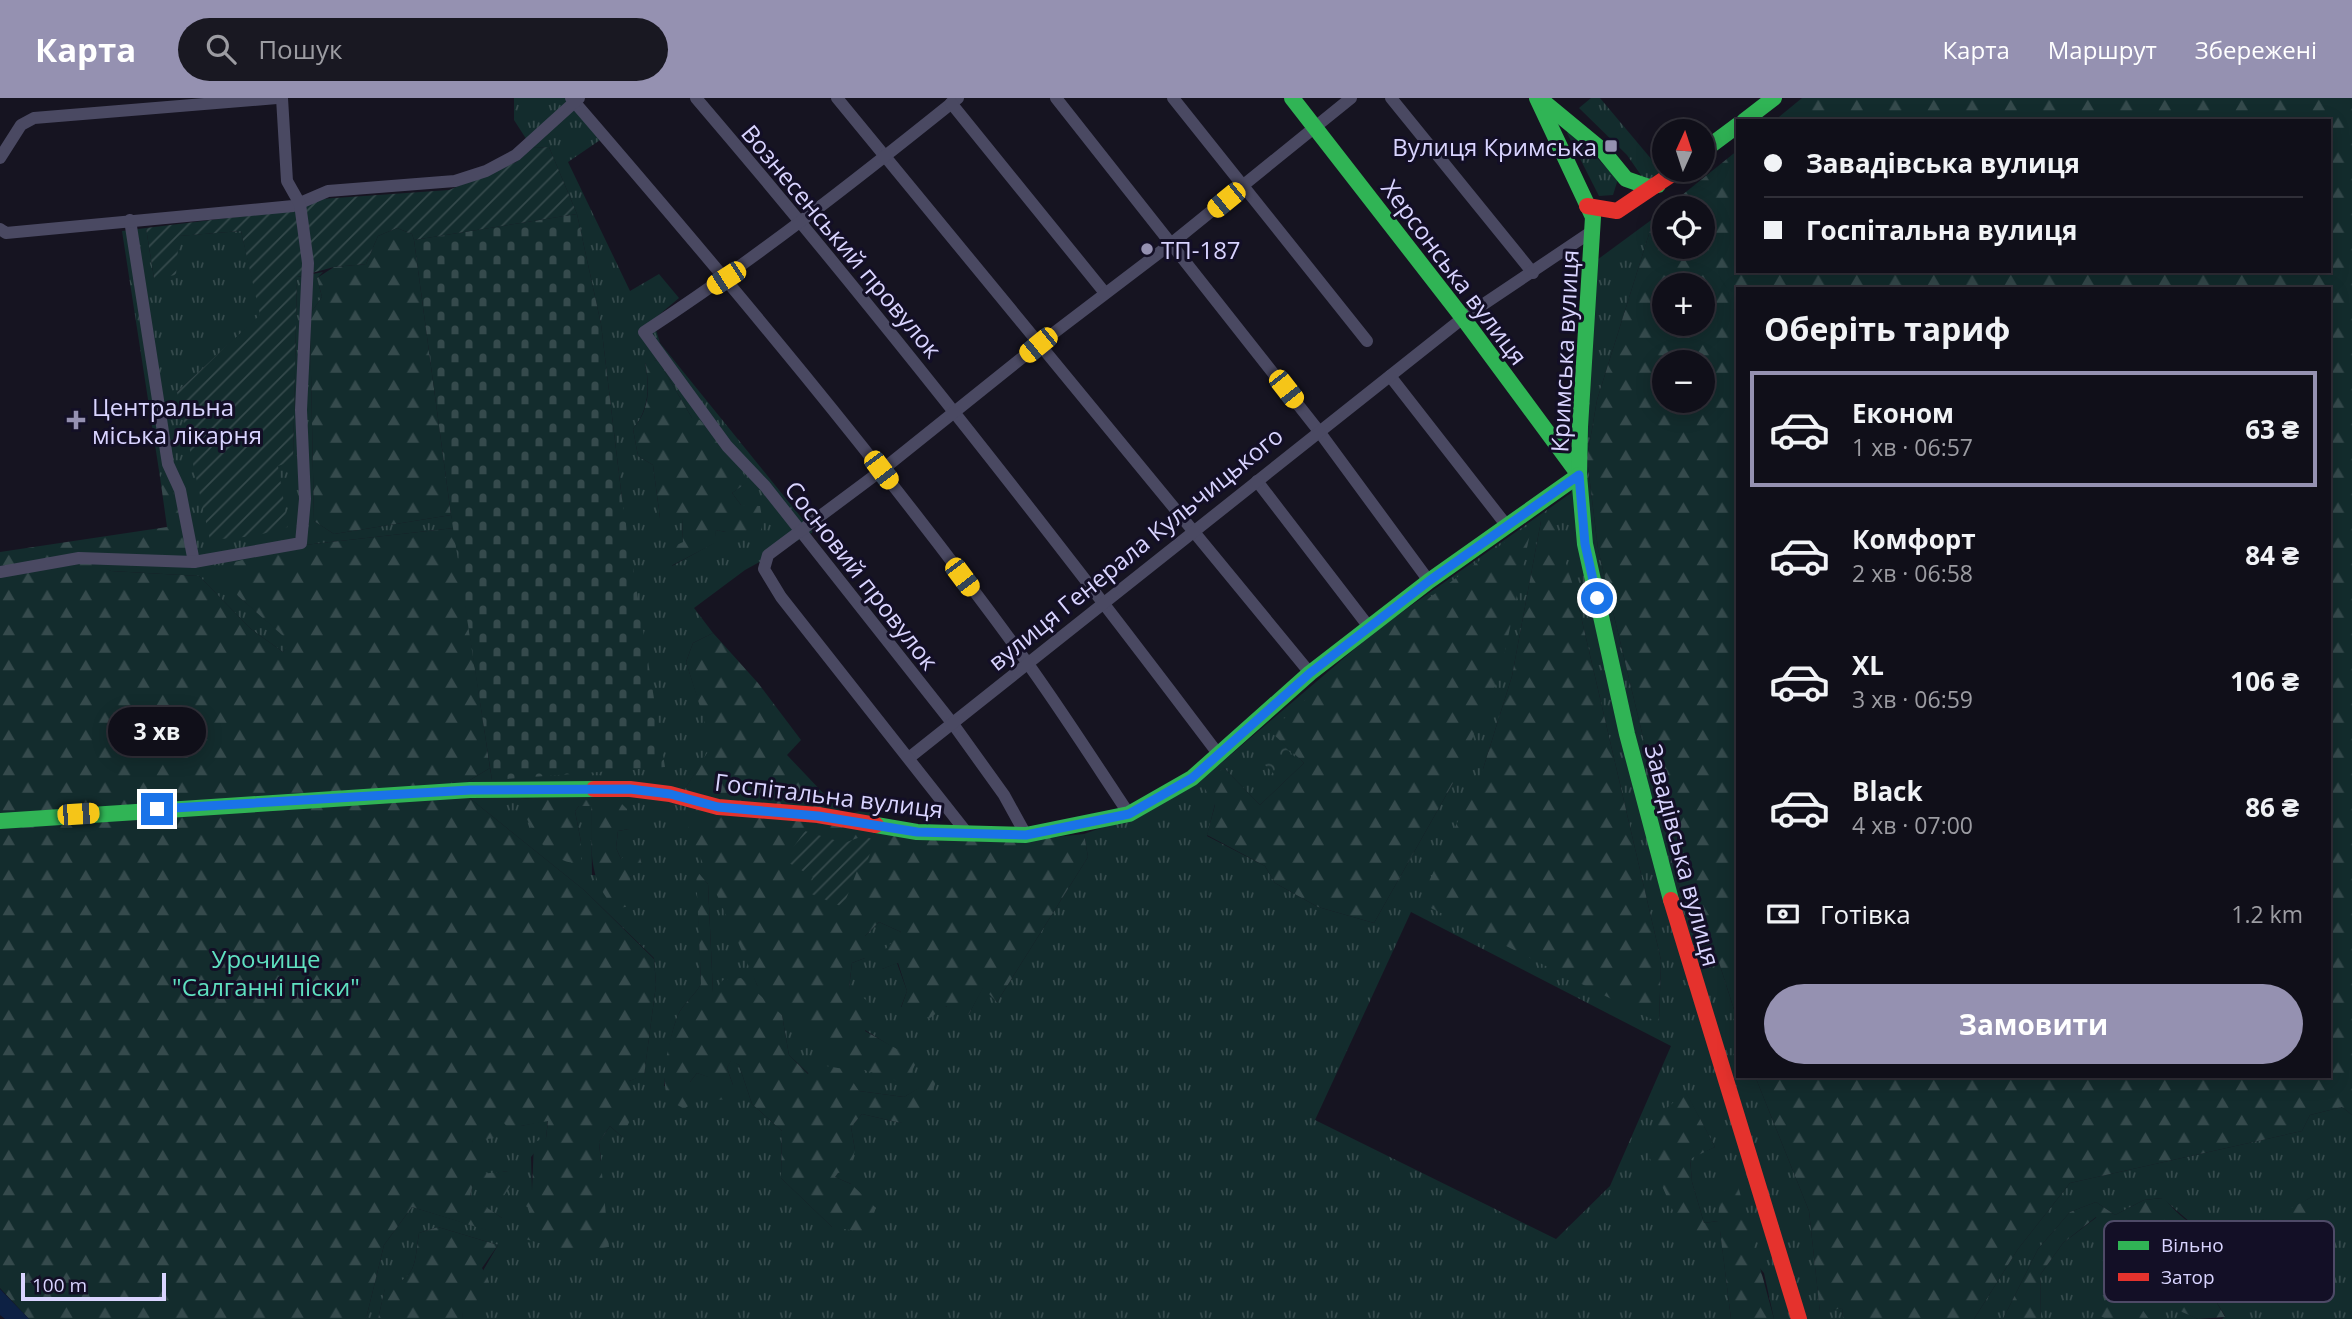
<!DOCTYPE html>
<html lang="uk">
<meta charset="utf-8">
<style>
body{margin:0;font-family:"Open Sans",sans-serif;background:#191822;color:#f1f3f6;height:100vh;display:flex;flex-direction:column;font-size:26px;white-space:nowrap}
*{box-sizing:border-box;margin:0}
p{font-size:23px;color:#9c9ca2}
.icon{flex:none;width:38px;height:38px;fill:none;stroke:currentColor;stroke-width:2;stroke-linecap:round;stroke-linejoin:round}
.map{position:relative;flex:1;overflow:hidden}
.drawer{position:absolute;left:1736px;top:189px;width:595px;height:791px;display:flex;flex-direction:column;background:#100f19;border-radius:0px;box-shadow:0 4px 18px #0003,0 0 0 2px #302f38}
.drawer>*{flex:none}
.hud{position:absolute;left:1736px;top:21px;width:595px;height:154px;border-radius:0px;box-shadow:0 4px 18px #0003,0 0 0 2px #302f38;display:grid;align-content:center;height:154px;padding:0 28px;background:#100f19}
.needle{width:46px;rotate:3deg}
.tools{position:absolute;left:1652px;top:21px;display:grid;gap:14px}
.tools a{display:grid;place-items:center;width:63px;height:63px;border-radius:50%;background:#100f19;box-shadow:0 4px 18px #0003,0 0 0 2px #302f38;font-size:35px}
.scale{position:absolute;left:21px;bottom:18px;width:145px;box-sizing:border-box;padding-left:7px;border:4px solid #d9d4ff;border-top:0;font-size:19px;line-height:24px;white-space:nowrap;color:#d9d4ff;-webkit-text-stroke:5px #130f26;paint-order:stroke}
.end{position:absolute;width:32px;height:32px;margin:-16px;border:9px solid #1a73e8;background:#fff;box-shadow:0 0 0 4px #fff}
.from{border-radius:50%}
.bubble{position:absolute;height:49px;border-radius:24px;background:#100f19;box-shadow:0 4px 18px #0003,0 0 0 2px #302f38;font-size:23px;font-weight:700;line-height:49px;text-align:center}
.car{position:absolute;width:21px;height:42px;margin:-21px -10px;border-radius:9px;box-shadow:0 0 5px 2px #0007;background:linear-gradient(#f5c518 24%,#345 0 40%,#f5c518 0 76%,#345 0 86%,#f5c518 0)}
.hud b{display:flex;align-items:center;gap:24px;height:66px;font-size:26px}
.hud b+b{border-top:2px solid #302f38}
.hud i{width:18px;height:18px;background:#f1f3f6}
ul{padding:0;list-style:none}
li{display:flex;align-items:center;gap:21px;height:116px;margin:0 14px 10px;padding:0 14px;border:4px solid transparent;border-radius:0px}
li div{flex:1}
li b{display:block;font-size:26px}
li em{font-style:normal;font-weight:700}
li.on{border-color:#9591b1}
li>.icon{width:63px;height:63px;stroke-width:1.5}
h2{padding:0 28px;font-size:32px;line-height:84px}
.pay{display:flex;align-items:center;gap:18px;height:77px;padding:0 28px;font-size:26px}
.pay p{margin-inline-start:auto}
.action{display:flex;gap:14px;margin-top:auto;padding:14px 28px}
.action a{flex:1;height:80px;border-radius:42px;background:#9591b1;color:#fff;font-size:28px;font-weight:700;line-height:80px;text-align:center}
header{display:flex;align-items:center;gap:42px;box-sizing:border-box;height:98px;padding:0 35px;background:#9591b1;color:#fff}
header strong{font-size:33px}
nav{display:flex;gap:38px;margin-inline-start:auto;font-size:24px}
.search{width:490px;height:63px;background:#191822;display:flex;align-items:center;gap:18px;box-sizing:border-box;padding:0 24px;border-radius:38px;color:#9c9ca2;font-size:26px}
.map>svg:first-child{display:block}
.grass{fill:url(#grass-tufts);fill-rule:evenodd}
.forest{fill:url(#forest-firs);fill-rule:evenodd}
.cemetery{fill:url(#cemetery-stones)}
.park{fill:url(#park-crowns)}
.garden{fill:url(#garden-furrows)}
.water{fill:#0d2144}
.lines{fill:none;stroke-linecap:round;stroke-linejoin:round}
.street{stroke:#4a4962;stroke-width:12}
.fast{stroke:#30b455;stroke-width:16}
.jam{stroke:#e5322d;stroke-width:16}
.route{stroke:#1a73e8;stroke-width:9}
.poi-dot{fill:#9591b1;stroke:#130f26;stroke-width:2.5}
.labels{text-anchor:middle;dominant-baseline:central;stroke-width:6;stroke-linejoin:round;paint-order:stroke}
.poi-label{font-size:24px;fill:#d9d4ff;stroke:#130f26;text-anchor:start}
.street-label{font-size:24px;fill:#d9d4ff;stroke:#130f26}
.park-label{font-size:24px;fill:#5fe0c0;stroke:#130f26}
.key{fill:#130f26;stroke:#4e4a67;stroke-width:2}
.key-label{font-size:19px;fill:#d9d4ff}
</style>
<header>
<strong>Карта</strong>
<div class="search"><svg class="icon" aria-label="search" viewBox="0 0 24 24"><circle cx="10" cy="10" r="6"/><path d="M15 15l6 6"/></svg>Пошук</div>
<nav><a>Карта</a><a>Маршрут</a><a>Збережені</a></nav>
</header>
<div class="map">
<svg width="2352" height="1221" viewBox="0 0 2352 1221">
<defs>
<pattern id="grass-tufts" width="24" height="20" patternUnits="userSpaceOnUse" patternTransform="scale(1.75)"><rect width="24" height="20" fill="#132c2d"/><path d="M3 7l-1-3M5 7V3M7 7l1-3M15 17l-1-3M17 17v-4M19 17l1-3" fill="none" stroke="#354a4c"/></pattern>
<pattern id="forest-firs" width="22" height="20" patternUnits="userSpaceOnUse" patternTransform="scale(1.75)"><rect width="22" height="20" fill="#132c2d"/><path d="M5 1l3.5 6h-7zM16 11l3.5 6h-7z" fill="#354a4c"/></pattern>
<pattern id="cemetery-stones" width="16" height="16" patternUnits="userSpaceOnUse" patternTransform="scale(1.75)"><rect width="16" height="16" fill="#132c2d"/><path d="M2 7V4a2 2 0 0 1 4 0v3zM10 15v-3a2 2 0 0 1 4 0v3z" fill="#354a4c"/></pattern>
<pattern id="park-crowns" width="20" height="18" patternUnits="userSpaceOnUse" patternTransform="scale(1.75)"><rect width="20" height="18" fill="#132c2d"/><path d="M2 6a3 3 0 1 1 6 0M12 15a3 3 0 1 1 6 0" fill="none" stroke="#354a4c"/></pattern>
<pattern id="garden-furrows" width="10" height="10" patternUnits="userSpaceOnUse" patternTransform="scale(1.75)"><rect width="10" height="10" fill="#132c2d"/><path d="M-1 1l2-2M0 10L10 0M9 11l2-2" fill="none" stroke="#354a4c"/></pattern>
</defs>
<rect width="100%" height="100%" fill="#161421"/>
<!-- grass -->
<g class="grass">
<path d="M 514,0 L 569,0 L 603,40 L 568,64 L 630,193 L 659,176 L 679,200 L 653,222 L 660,245 L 813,434 L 745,472 L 694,510 L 713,535 L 693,545 L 686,564 L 713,647 L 685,691 L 757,887 L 897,952 L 865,932 L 849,890 L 852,865 L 865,860 L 865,838 L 879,824 L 901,834 L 882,871 L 897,865 L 907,893 L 901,909 L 945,908 L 969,916 L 983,889 L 997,904 L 1088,759 L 1084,736 L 1151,712 L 1220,666 L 1378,531 L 1571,395 L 1582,173 L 1654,120 L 1597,302 L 1587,360 L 1598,451 L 1688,827 L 1707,827 L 1738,924 L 1738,978 L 1755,978 L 1809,1113 L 1820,1214 L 1842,1210 L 1843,1221 L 1774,1221 L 1764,1175 L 1718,1123 L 1704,1125 L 1692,1084 L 1690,1060 L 1715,1049 L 1686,995 L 1685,1139 L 1720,1132 L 1731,1221 L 462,1221 L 463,1207 L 498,1147 L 438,1129 L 419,1135 C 414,1166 418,1179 385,1191 L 378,1221 L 366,1221 L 384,1147 L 412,1109 L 501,1136 L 502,1120 L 470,1099 L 473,1085 L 509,1073 L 480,1077 L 472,1043 L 502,1023 L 521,1028 L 548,1022 L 546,1040 L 531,1059 L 532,1093 L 601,1063 L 599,1044 L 610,1028 L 622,1039 L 629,983 L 644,977 L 656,887 L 654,860 L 584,792 L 467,698 L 465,685 L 490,670 L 492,682 L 622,401 L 601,226 L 577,116 L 549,49 L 532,50 L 514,22 ZM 658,262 L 692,320 L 748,383 L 732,395 L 741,407 L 726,434 L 716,432 L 714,445 L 672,468 L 683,444 L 682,420 L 660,420 L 653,367 L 638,358 L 633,331 C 649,312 650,289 645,265 ZM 1541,423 L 1576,497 L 1661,862 L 1659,925 L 1483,671 L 1512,578 ZM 1270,632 L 1453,685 L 1374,825 L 1318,809 L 1275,785 L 1265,768 L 1207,738 L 1224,670 L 1260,707 L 1304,665 ZM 575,697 L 629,731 L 618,733 L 616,750 L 621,761 L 640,759 L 642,771 L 630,779 L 592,777 L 591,708 L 579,708 L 575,713 L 581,744 L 580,765 L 520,701 ZM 697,774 L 708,786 L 713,896 L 782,917 L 789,957 L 809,976 L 859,993 L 904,999 L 937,980 L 901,1025 L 862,1016 L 851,1029 L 855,1052 L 835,1079 L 851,1086 L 832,1129 L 781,1080 L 782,1033 L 752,1006 L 739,967 L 731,962 L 727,970 L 733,987 L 697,975 L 690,984 L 664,988 C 667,964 669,939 678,917 C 683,906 695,897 701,886 ZM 1411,814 L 1671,948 L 1610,1088 L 1556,1141 L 1315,1022 Z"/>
<polygon points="1591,0 1600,0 1663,75 1657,81 1645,83 1627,57 1579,10"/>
<polygon points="1570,33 1618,81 1613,97 1599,98 1567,35"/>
<polygon points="146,130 154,180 178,138 241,133 261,217 177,294 278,367 293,362 297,179 323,174 317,180 322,199 312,213 310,226 314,423 334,436 451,417 454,430 287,449 238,498 291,544 283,554 251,531 199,478 111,473 100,468 101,457 183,437 169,378 160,379 122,133"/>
<polygon points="2342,1009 2352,1017 2352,1221 2222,1221 2225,1218 2217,1205 2196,1184 2194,1163 2173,1147 2164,1130 2244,1166 2275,1160 2293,1176 2295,1201 2313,1098 2284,1116 2240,1128 2190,1124 2162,1100 2144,1102 2115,1117 2096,1104 2070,1114 2038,1151 2003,1221 1974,1221 2018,1151 2070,1085 2302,1033 2310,1017"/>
<path d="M 2097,1119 C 2114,1162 2155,1202 2198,1221 L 2041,1221 L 2040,1177 L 2063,1145 Z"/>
</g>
<!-- forest -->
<g class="forest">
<path d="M 1802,0 L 2352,0 L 2352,1017 L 2342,1009 L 2310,1017 L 2302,1033 L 2070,1085 L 2018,1151 L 1974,1221 L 1843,1221 L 1842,1210 L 1820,1215 L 1809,1113 L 1755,978 L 2329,978 L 2329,191 L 1738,191 L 1738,924 L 1707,827 L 1688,827 L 1598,451 L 1587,360 L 1597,302 L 1654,120 L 1664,112 L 1664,149 L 1703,149 L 1703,110 L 1666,110 L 1738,52 L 1738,173 L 2329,173 L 2329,23 L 1774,23 ZM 1664,187 L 1703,187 L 1703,226 L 1664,226 ZM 1664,264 L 1703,264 L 1703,303 L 1664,303 Z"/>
<polygon points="397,130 412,136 414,142 451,417 334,436 314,423 310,226 312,213 322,199 317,180 334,169 366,166 378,138"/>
<path d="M 658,262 L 692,320 L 700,322 L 749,383 L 732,395 L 741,407 L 760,408 L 763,425 L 760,435 L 731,445 L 726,434 L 716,432 L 715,445 L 671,468 L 666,452 L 683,444 L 682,420 L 660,420 L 653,367 L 638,358 L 633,331 C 650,311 650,290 645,264 Z"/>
<polygon points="169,377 190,462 101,457 100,467 111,473 199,478 251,531 283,554 290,544 238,498 221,468 287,449 454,430 490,670 465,685 467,698 584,792 654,861 656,887 644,978 629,983 637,1008 622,1039 610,1028 599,1044 609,1149 574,1155 522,1140 530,1111 517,1102 532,1093 534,1044 546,1040 548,1023 521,1028 512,1034 502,1023 495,1040 472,1043 483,1060 481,1076 509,1073 517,1077 504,1098 473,1086 470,1098 502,1120 502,1137 412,1109 384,1147 366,1221 29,1221 0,1190 0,454 167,429 160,379"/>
<polygon points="1552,421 1576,497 1661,862 1659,925 1419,804 1483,671 1512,578 1541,423"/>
<polygon points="1525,429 1531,431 1500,577 1453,685 1374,825 1318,809 1275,785 1265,768 1207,737 1215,707 1202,686 1224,670 1260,707 1304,665 1270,633 1379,537"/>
<polygon points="713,535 758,585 801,642 787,657 844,717 869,711 883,725 1029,742 1084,736 1088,759 997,904 983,890 969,916 961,920 946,908 930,920 901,910 907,893 898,865 882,871 883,854 901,834 879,824 865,838 865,860 852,865 849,890 875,908 865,933 897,951 911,945 920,956 906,986 838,963 757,887 689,734 685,691 712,647 686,564 693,545"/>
<path d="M 575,697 L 616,700 L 627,711 L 629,731 L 618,733 L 616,750 L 621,761 L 630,752 L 640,759 L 643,772 L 630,779 L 635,808 L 616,810 C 586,783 592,746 591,708 L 579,708 L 575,713 L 581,744 L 581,765 C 548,768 527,728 520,701 Z"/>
<path d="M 696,772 L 708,786 L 713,895 L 723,882 L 741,880 L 782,917 L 789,957 L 808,976 L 814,966 L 844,971 L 859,993 L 904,999 L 938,978 L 926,1011 L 901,1025 L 862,1016 L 851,1029 L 855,1052 L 850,1072 L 838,1075 L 835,1079 L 851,1086 L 876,1110 L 862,1134 L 832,1129 L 781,1080 L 782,1033 L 752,1006 L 739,967 L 731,963 L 727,970 L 733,987 L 728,1001 L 716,1002 L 709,996 L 708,979 L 697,975 L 690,984 L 696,995 L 694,1004 L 684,1011 C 680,1008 673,1005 670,1002 C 657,987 671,934 678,917 C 683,906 695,897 701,886 Z"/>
<polygon points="1686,994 1715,1049 1690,1061 1692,1084 1704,1125 1718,1123 1720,1095 1737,1084 1774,1221 1731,1221 1720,1133 1685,1140 1648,1056 1662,1014"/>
<path d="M 2313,1098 C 2334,1123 2331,1192 2295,1201 L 2287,1195 L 2293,1176 L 2275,1160 L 2244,1166 L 2165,1131 L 2173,1147 L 2194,1163 L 2196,1184 L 2217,1205 L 2225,1219 L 2198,1221 L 2173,1210 L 2108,1146 L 2096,1119 L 2063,1145 L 2040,1177 L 2041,1221 L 2003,1221 L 2038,1151 L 2070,1114 L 2096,1104 L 2115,1117 L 2144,1102 L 2163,1100 C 2171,1107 2182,1122 2192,1125 C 2232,1137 2279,1119 2313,1098 Z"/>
<path d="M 438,1129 L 498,1147 L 482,1170 L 488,1181 L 486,1200 L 464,1207 L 462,1221 L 378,1221 L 385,1190 C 418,1179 414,1166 419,1135 Z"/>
<polygon points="2137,1204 2149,1221 2107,1221 2100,1218 2100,1208 2106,1207 2119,1212 2130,1205"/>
</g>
<!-- cemetery -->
<polygon class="cemetery" points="577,116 601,226 622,401 665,669 492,682 451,417 414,142"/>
<!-- park -->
<polygon class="park" points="1280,644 1297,661 1278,680 1261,663"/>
<!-- garden -->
<g class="garden">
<polygon points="549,49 577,116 414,142 412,136 397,130 378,138 366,166 334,169 297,179 293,363 278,368 288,429 255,438 210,442 177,294 260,217 241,133 179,138 176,177 154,180 146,130 294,112 321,101 449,92 516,64 532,50"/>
<polygon points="805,733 844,745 863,738 875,742 864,772 857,773 843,809 809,795 813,779 784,762"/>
</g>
<!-- water -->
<polygon class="water" points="0,1191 29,1221 5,1221 0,1217"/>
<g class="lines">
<!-- street -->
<g class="street">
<path d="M 571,0 C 729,183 884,368 1026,563 C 1062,613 1095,665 1129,716"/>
<path d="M 696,0 C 878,213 1050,433 1219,657"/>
<polyline points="837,0 1310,575"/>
<path d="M 958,0 C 856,82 754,162 644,234 L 727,348 L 765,388 L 953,626 L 1004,697 L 1026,737"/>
<polyline points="1056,0 1318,332 1429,483"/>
<polyline points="1173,0 1367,243"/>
<polyline points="1391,0 1533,175"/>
<polyline points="951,5 1105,195"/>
<polyline points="0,60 21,27 34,20 277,0"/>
<polyline points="130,122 168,366 180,392 194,464"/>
<polyline points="0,131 6,135 293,108 328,93 455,83 486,73 516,57 579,0"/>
<polyline points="1390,278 1507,428"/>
<polyline points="1257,383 1369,529"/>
<polyline points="0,474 79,460 194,464 301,445 305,401 301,312 308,165 300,106 287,83 282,0"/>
<polyline points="910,659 1463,220 1594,132"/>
<polyline points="967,735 781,499 764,471 768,457 882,372 1038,247 1172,145 1351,0"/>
</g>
<!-- fast -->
<g class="fast">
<polyline points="1292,0 1463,220 1579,377"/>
<polyline points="1537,0 1593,119 1580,329 1579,377 1585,446 1627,636 1671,802"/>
<polyline points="1539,0 1603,53 1626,81 1649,89 1658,87"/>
<polyline points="1744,23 1774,0"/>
<polyline points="1703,53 1738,27"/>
<polyline points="0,723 470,692 594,691"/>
<polyline points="876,727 917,734 1026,737 1129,716 1192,680 1310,575 1429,483 1579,377"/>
</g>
<!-- jam -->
<g class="jam">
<polyline points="1587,108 1617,113 1678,72"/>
<polyline points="594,691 630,691 670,696 718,709 818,717 876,727"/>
<polyline points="1671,802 1799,1221"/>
</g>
</g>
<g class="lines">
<!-- route -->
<polyline class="route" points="157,711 470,692 630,691 670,696 718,709 818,718 917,734 1026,737 1129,716 1192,680 1310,575 1429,483 1579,377 1585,446 1597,500"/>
</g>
<!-- markers -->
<g class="poi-dot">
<rect x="1604" y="41" width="14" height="14" rx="3.5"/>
<circle cx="1147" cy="151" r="7"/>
<path d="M72.5 311.5h7v7h7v7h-7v7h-7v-7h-7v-7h7z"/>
</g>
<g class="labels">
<!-- poi labels -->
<g class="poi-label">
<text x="1597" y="48" text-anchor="end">Вулиця Кримська</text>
<text x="1161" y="151">ТП-187</text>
<text x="92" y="308">Центральна<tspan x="92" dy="28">міська лікарня</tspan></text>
</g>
<!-- street labels -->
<g class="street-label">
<text transform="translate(842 143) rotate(50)">Вознесенський провулок</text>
<text transform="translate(1455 174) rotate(53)">Херсонська вулиця</text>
<text transform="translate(1564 253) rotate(-87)">Кримська вулиця</text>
<text transform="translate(1135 450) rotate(-39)">вулиця Генерала Кульчицького</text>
<text transform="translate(862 477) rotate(52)">Сосновий провулок</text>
<text transform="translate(829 697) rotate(7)">Госпітальна вулиця</text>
<text transform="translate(1683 757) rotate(75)">Завадівська вулиця</text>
</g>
<!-- park labels -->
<g class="park-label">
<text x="266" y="860">Урочище<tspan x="266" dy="28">"Салганні піски"</tspan></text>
</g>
</g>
<!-- legend -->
<rect x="2104" y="1123" width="230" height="81" rx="10" class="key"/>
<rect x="2118" y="1143" width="31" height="9" fill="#30b455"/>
<rect x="2118" y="1175" width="31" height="8" fill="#e5322d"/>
<g class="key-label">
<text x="2161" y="1154">Вільно</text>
<text x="2161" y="1186">Затор</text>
</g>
</svg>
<div class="tools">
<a><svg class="needle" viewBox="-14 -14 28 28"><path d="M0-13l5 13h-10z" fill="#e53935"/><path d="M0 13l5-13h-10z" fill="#9c9ca2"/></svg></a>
<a><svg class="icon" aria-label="locate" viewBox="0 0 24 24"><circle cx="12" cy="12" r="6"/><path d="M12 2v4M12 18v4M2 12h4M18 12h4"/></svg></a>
<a>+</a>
<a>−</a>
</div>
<div class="scale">100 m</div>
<i class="end from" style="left:1597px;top:500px"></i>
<i class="end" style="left:157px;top:711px"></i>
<div class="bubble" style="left:108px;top:609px;width:98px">3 хв</div>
<i class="car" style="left:1226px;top:102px;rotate:231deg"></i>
<i class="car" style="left:726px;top:180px;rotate:237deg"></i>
<i class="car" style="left:1038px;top:247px;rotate:231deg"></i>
<i class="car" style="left:1286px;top:291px;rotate:142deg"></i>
<i class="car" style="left:881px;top:372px;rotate:143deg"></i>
<i class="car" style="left:962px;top:479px;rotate:143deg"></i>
<i class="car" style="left:78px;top:716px;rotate:86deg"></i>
<div class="hud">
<b><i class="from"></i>Завадівська вулиця</b>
<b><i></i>Госпітальна вулиця</b>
</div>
<section class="drawer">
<h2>Оберіть тариф</h2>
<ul>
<li class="on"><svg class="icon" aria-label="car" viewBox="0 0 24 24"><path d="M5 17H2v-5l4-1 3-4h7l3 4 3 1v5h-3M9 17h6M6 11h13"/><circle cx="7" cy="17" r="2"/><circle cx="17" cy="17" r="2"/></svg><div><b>Економ</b><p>1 хв · 06:57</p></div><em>63 ₴</em></li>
<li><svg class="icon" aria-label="car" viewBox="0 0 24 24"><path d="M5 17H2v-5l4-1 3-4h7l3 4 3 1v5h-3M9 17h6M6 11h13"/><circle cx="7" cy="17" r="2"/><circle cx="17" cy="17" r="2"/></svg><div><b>Комфорт</b><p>2 хв · 06:58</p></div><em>84 ₴</em></li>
<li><svg class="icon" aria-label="car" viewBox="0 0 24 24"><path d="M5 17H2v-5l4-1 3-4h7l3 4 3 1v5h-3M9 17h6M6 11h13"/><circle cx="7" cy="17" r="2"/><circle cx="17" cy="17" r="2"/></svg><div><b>XL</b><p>3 хв · 06:59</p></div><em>106 ₴</em></li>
<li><svg class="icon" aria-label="car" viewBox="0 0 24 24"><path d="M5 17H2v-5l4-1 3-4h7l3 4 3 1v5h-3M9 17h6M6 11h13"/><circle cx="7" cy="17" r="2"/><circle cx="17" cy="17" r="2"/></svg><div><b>Black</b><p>4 хв · 07:00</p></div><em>86 ₴</em></li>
</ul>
<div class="pay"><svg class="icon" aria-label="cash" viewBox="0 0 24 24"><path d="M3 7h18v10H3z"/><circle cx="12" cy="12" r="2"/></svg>Готівка<p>1.2 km</p></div>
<div class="action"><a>Замовити</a></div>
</section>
</div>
